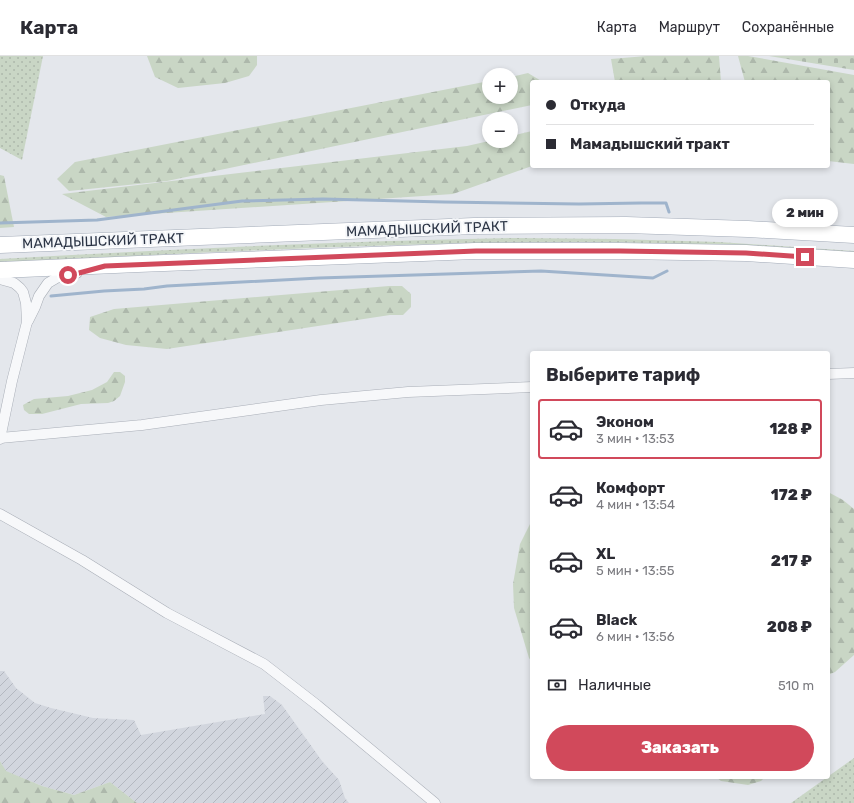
<!DOCTYPE html>
<html lang="ru">
<meta charset="utf-8">
<style>
body{margin:0;font-family:Rubik,sans-serif;background:#f2f2f3;color:#2b2b33;height:100vh;display:flex;flex-direction:column;font-size:15px;white-space:nowrap}
*{box-sizing:border-box;margin:0}
p{font-size:13px;color:#7c7c81}
.icon{flex:none;width:22px;height:22px;fill:none;stroke:currentColor;stroke-width:2;stroke-linecap:round;stroke-linejoin:round}
.map{position:relative;flex:1;overflow:hidden}
.side{position:absolute;left:530px;top:295px;width:300px;height:428px;display:flex;flex-direction:column;background:#fff;border-radius:4px;box-shadow:0 2px 6px #0003}
.side>*{flex:none}
.hud{position:absolute;left:530px;top:24px;width:300px;height:88px;border-radius:4px;box-shadow:0 2px 6px #0003;display:grid;align-content:center;height:88px;padding:0 16px;background:#fff}
.fabs{position:absolute;left:482px;top:12px;display:grid;gap:8px}
.fabs a{display:grid;place-items:center;width:36px;height:36px;border-radius:50%;background:#fff;box-shadow:0 2px 6px #0003;font-size:20px}
.end{position:absolute;width:18px;height:18px;margin:-9px;border:5px solid #d1495b;background:#fff;box-shadow:0 0 0 2px #fff}
.from{border-radius:50%}
.bubble{position:absolute;height:28px;border-radius:14px;background:#fff;box-shadow:0 2px 6px #0003;font-size:13px;font-weight:800;line-height:28px;text-align:center}
.hud b{display:flex;align-items:center;gap:14px;height:38px;font-size:15px}
.hud b+b{border-top:1px solid #e1e1e2}
.hud i{width:10px;height:10px;background:#2b2b33}
ul{padding:0;list-style:none}
li{display:flex;align-items:center;gap:12px;height:60px;margin:0 8px 6px;padding:0 8px;border:2px solid transparent;border-radius:4px}
li div{flex:1}
li b{display:block;font-size:15px}
li em{font-style:normal;font-weight:800}
li.active{border-color:#d1495b}
li>.icon{width:36px;height:36px;stroke-width:1.5}
h2{padding:0 16px;font-size:18px;line-height:48px}
.pay{display:flex;align-items:center;gap:10px;height:44px;padding:0 16px;font-size:15px}
.pay p{margin-inline-start:auto}
.primary-button{display:flex;gap:8px;margin-top:auto;padding:8px 16px}
.primary-button a{flex:1;height:46px;border-radius:24px;background:#d1495b;color:#fff;font-size:16px;font-weight:800;line-height:46px;text-align:center}
header{display:flex;align-items:center;gap:24px;box-sizing:border-box;height:56px;padding:0 20px;background:#fff;border-bottom:1px solid #e1e1e2}
header strong{font-size:19px}
nav{display:flex;gap:22px;margin-inline-start:auto;font-size:14px}
.map>svg:first-child{display:block}
.industrial{fill:url(#industrial-furrows)}
.grass{fill:url(#grass-dots)}
.forest{fill:url(#forest-firs)}
.cemetery{fill:url(#cemetery-stones)}
.lines{fill:none;stroke-linecap:round;stroke-linejoin:round}
.stream{stroke:#9fb4cc;stroke-width:3}
.minor-casing{stroke:#a9aeb7;stroke-width:11}
.primary-casing{stroke:#a3abb8;stroke-width:17}
.minor{stroke:#f7f8fa;stroke-width:10}
.primary{stroke:#fff;stroke-width:16}
.route{stroke:#d1495b;stroke-width:5}
.labels{text-anchor:middle;dominant-baseline:central;stroke-width:4;stroke-linejoin:round;paint-order:stroke}
.street-label{font-size:14px;fill:#2b3445;stroke:#f4f6f9}
</style>
<header>
<strong>Карта</strong>
<nav><a>Карта</a><a>Маршрут</a><a>Сохранённые</a></nav>
</header>
<div class="map">
<svg width="854" height="747" viewBox="0 0 854 747">
<defs>
<pattern id="industrial-furrows" width="10" height="10" patternUnits="userSpaceOnUse"><rect width="10" height="10" fill="#d2d6de"/><path d="M-1 1l2-2M0 10L10 0M9 11l2-2" fill="none" stroke="#b4b8c0"/></pattern>
<pattern id="grass-dots" width="8" height="8" patternUnits="userSpaceOnUse"><rect width="8" height="8" fill="#c9d6c5"/><path d="M2 2h.1M6 6h.1" fill="none" stroke="#adb8ab" stroke-width="1.8" stroke-linecap="round"/></pattern>
<pattern id="forest-firs" width="22" height="20" patternUnits="userSpaceOnUse"><rect width="22" height="20" fill="#c9d6c5"/><path d="M5 1l3.5 6h-7zM16 11l3.5 6h-7z" fill="#adb8ab"/></pattern>
<pattern id="cemetery-stones" width="16" height="16" patternUnits="userSpaceOnUse"><rect width="16" height="16" fill="#c9d6c5"/><path d="M2 7V4a2 2 0 0 1 4 0v3zM10 15v-3a2 2 0 0 1 4 0v3z" fill="#adb8ab"/></pattern>
</defs>
<rect width="100%" height="100%" fill="#e4e7ec"/>
<!-- industrial -->
<polygon class="industrial" points="0,615 4,615 16,632 35,647 51,652 93,662 134,664 141,679 265,658 263,640 270,640 282,649 322,705 339,724 345,742 349,747 137,747 110,726 74,739 42,730 5,715 0,705"/>
<!-- grass -->
<g class="grass">
<polygon points="0,0 43,0 22,104 0,92"/>
<path d="M 516,182 L 615,183 L 719,186 L 854,195 L 854,200 C 763,193 671,186 579,186 C 430,186 282,193 133,200 C 89,202 44,206 0,207 L 0,203 C 172,193 344,185 516,182 Z"/>
<polygon points="854,702 854,747 791,747"/>
</g>
<!-- forest -->
<g class="forest">
<polygon points="147,0 257,0 257,9 249,20 225,27 178,32 155,21"/>
<polygon points="646,0 719,0 721,26 615,26 611,3"/>
<polygon points="738,0 748,0 854,19 854,108 828,105 828,26 745,26"/>
<polygon points="528,17 543,26 532,26 532,49 167,125 69,135 57,123 75,106 489,25 489,41 511,41 511,21"/>
<polygon points="532,75 532,110 453,138 106,161 62,138 467,90 489,85 511,85 511,80"/>
<polygon points="0,119 4,120 14,171 0,172"/>
<polygon points="389,230 402,230 411,238 411,251 403,259 390,259 167,293 126,289 100,282 89,274 90,261 114,253"/>
<polygon points="114,316 120,316 125,320 125,326 120,340 114,345 108,347 81,348 42,358 29,358 24,354 23,349 34,343 68,340 92,334 107,326"/>
<polygon points="828,436 843,444 854,453 854,599 835,616 828,619"/>
<polygon points="532,464 532,606 529,602 514,552 513,528 520,488"/>
<polygon points="0,705 6,715 42,730 74,739 110,726 137,747 0,747"/>
<polygon points="716,721 765,721 761,725 748,729 721,725"/>
</g>
<!-- cemetery -->
<polygon class="cemetery" points="769,0 854,0 854,14"/>
<g class="lines">
<!-- stream -->
<g class="stream">
<polyline points="0,167 97,164 242,145 323,143 444,146 579,148 641,147 666,147 669,156"/>
<polyline points="51,240 104,235 144,233 167,230 319,222 541,215 653,222 667,215"/>
</g>
<defs>
<g id="minor">
<polyline points="0,223 14,227 20,232 23,236 26,247 27,266 12,325 0,383"/>
<polyline points="28,265 35,251 39,240 48,227 60,220 77,217"/>
<polyline points="828,318 854,317"/>
<polyline points="0,382 142,369 321,344 408,336 532,331"/>
<polyline points="0,458 82,504 167,557 264,608 317,649 435,747"/>
</g>
<g id="primary">
<polyline points="0,189 474,170 626,169 748,173 854,179"/>
<polyline points="0,214 138,208 475,195 620,195 746,197 854,204"/>
</g>
</defs>
<!-- minor casing -->
<use href="#minor" class="minor-casing"/>
<!-- primary casing -->
<use href="#primary" class="primary-casing"/>
<!-- minor -->
<use href="#minor" class="minor"/>
<!-- primary -->
<use href="#primary" class="primary"/>
</g>
<g class="lines">
<!-- route -->
<polyline class="route" points="68,219 79,217 105,210 476,195 620,195 746,197 805,201"/>
</g>
<g class="labels">
<!-- street labels -->
<g class="street-label">
<text transform="translate(427 173) rotate(-2)">МАМАДЫШСКИЙ ТРАКТ</text>
<text transform="translate(103 185) rotate(-2)">МАМАДЫШСКИЙ ТРАКТ</text>
</g>
</g>
</svg>
<div class="fabs">
<a>+</a>
<a>−</a>
</div>
<i class="end from" style="left:68px;top:219px"></i>
<i class="end" style="left:805px;top:201px"></i>
<div class="bubble" style="left:772px;top:143px;width:66px">2 мин</div>
<div class="hud">
<b><i class="from"></i>Откуда</b>
<b><i></i>Мамадышский тракт</b>
</div>
<section class="side">
<h2>Выберите тариф</h2>
<ul>
<li class="active"><svg class="icon" aria-label="car" viewBox="0 0 24 24"><path d="M5 17H2v-5l4-1 3-4h7l3 4 3 1v5h-3M9 17h6M6 11h13"/><circle cx="7" cy="17" r="2"/><circle cx="17" cy="17" r="2"/></svg><div><b>Эконом</b><p>3 мин · 13:53</p></div><em>128 ₽</em></li>
<li><svg class="icon" aria-label="car" viewBox="0 0 24 24"><path d="M5 17H2v-5l4-1 3-4h7l3 4 3 1v5h-3M9 17h6M6 11h13"/><circle cx="7" cy="17" r="2"/><circle cx="17" cy="17" r="2"/></svg><div><b>Комфорт</b><p>4 мин · 13:54</p></div><em>172 ₽</em></li>
<li><svg class="icon" aria-label="car" viewBox="0 0 24 24"><path d="M5 17H2v-5l4-1 3-4h7l3 4 3 1v5h-3M9 17h6M6 11h13"/><circle cx="7" cy="17" r="2"/><circle cx="17" cy="17" r="2"/></svg><div><b>XL</b><p>5 мин · 13:55</p></div><em>217 ₽</em></li>
<li><svg class="icon" aria-label="car" viewBox="0 0 24 24"><path d="M5 17H2v-5l4-1 3-4h7l3 4 3 1v5h-3M9 17h6M6 11h13"/><circle cx="7" cy="17" r="2"/><circle cx="17" cy="17" r="2"/></svg><div><b>Black</b><p>6 мин · 13:56</p></div><em>208 ₽</em></li>
</ul>
<div class="pay"><svg class="icon" aria-label="cash" viewBox="0 0 24 24"><path d="M3 7h18v10H3z"/><circle cx="12" cy="12" r="2"/></svg>Наличные<p>510 m</p></div>
<div class="primary-button"><a>Заказать</a></div>
</section>
</div>
